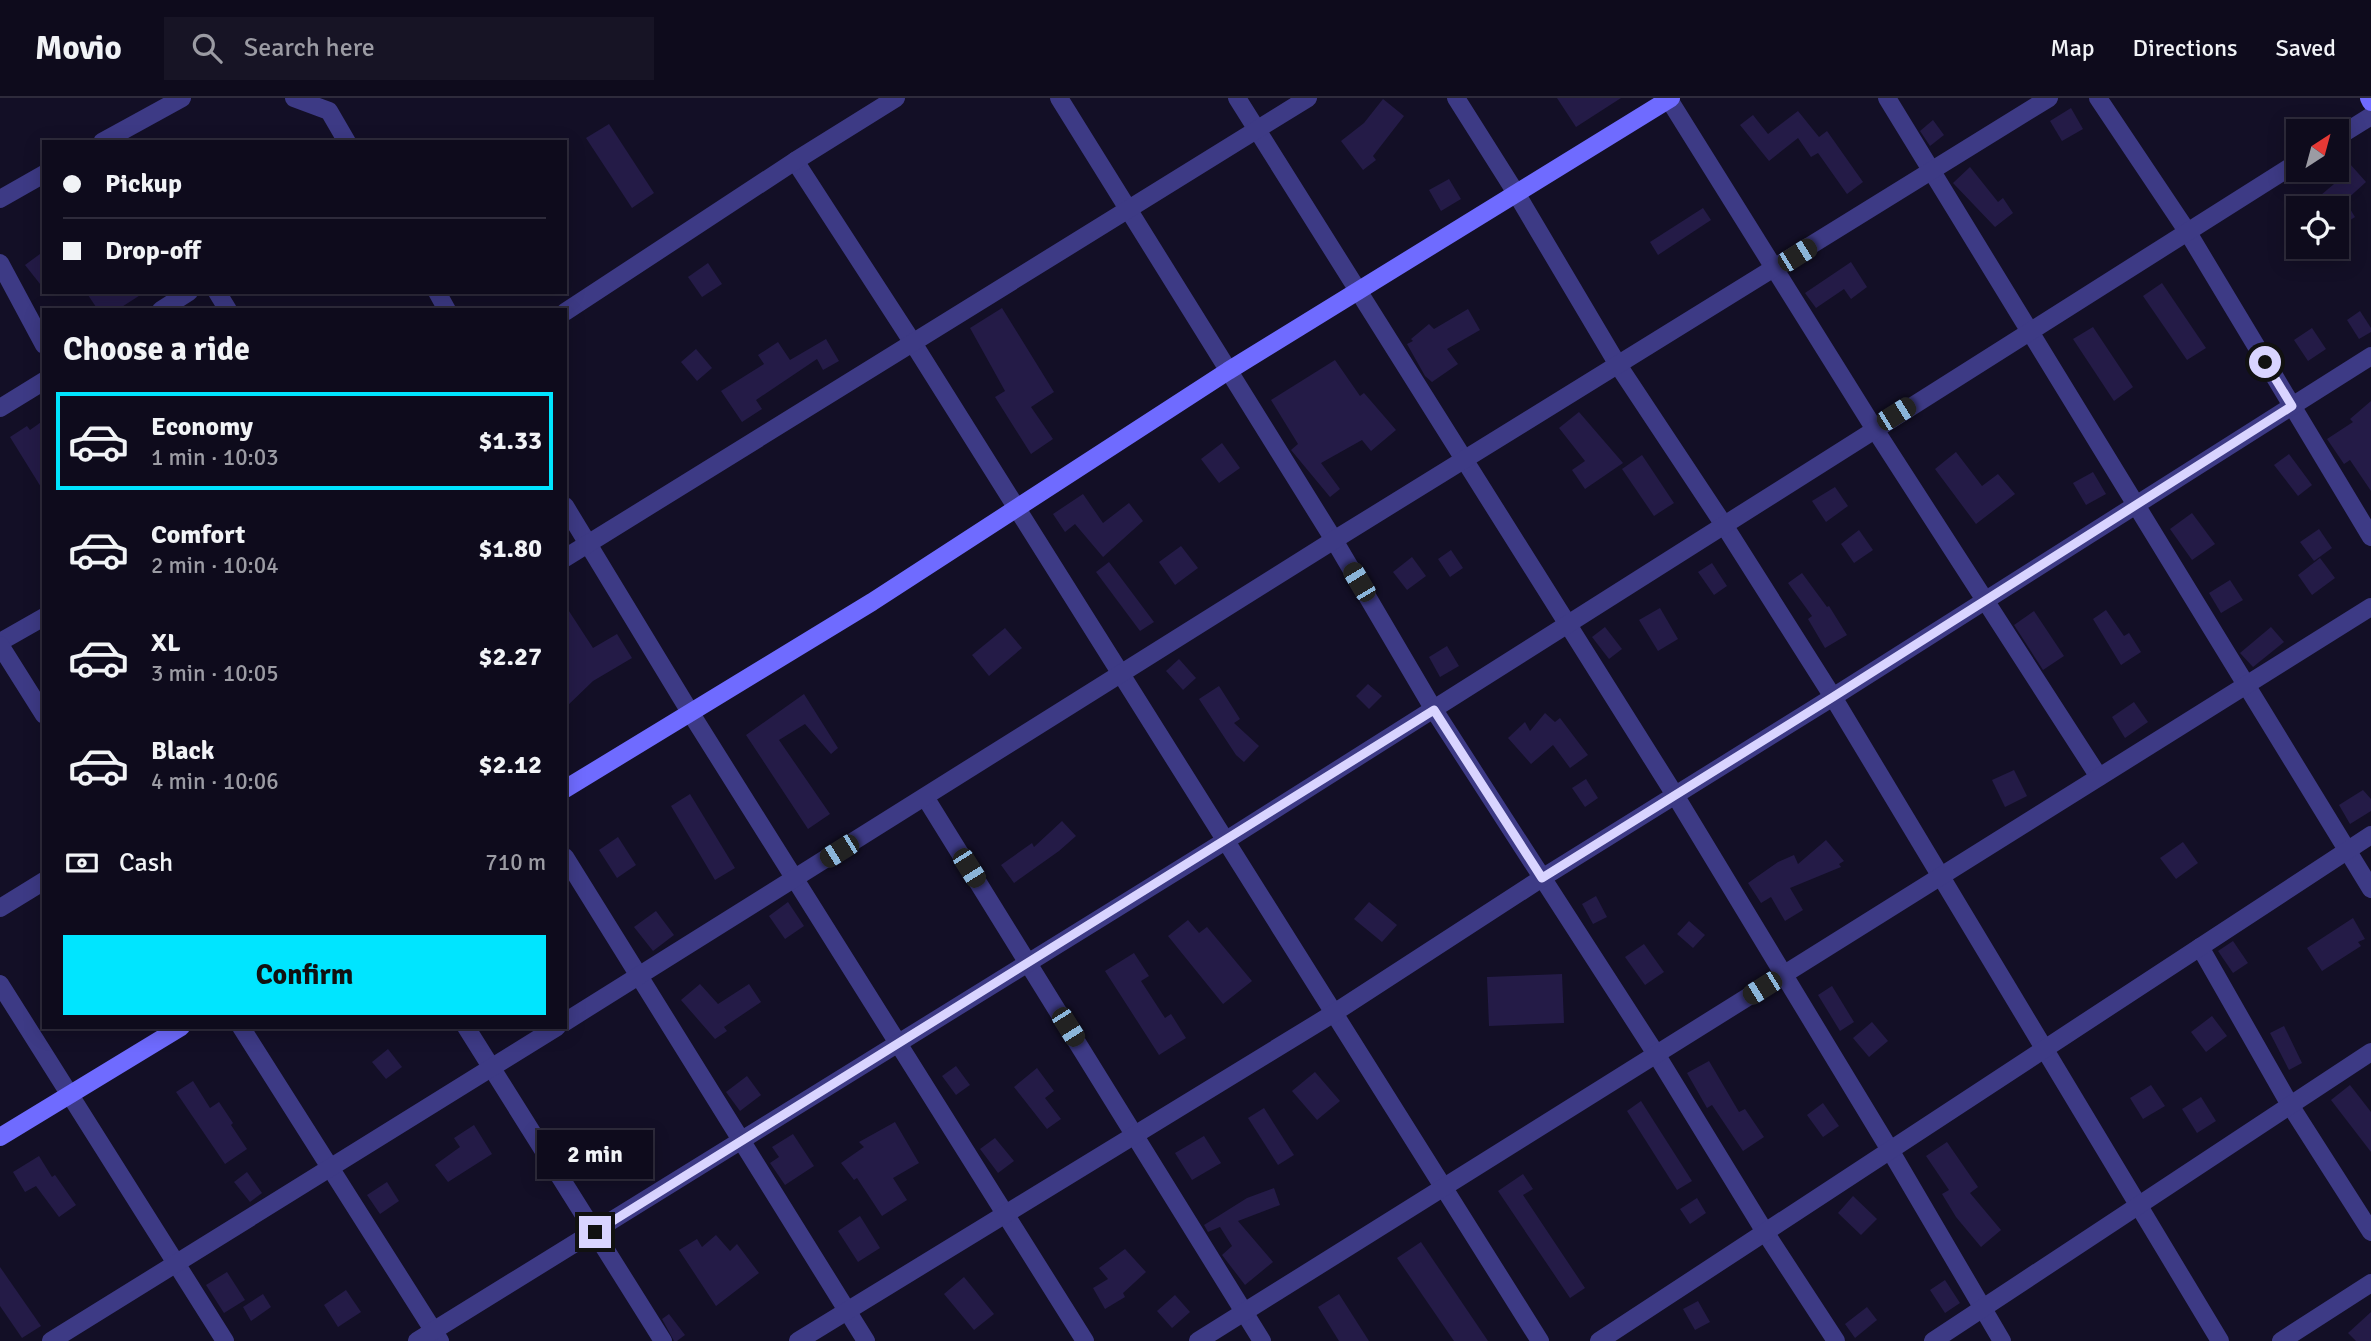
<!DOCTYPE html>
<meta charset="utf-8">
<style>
body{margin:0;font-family:Signika,sans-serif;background:#171425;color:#f1f3f6;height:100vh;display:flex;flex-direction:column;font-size:26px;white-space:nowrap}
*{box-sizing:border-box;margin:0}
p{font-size:23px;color:#9b9ba3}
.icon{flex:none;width:38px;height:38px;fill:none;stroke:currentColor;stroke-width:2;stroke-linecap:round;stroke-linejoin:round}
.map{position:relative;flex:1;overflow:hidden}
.side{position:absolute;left:42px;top:210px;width:525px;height:721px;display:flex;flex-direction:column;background:#0e0b1c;border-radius:0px;box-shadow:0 4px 18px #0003,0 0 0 2px #2e2b3b}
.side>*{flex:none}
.guide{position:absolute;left:42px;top:42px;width:525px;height:154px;border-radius:0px;box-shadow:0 4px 18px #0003,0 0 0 2px #2e2b3b;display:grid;align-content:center;height:154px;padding:0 21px;background:#0e0b1c}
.needle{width:46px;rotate:36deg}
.controls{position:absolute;left:2286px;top:21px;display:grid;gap:14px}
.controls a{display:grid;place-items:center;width:63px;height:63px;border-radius:0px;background:#0e0b1c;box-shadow:0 4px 18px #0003,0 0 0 2px #2e2b3b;font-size:35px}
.end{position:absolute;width:32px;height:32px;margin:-16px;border:9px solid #d9d4ff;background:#111;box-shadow:0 0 0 4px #111}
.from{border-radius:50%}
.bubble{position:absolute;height:49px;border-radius:0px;background:#0e0b1c;box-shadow:0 4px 18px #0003,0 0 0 2px #2e2b3b;font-size:23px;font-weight:700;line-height:49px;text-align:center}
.car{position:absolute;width:21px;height:42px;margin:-21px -10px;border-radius:9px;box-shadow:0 0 5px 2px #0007;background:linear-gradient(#222 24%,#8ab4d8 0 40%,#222 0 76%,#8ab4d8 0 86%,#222 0)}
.guide b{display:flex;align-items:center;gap:24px;height:66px;font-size:26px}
.guide b+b{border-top:2px solid #2e2b3b}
.guide i{width:18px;height:18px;background:#f1f3f6}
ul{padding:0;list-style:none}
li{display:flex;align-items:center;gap:21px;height:98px;margin:0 14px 10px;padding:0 7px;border:4px solid transparent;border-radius:0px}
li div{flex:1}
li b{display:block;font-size:26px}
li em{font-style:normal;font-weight:700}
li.active{border-color:#00e5ff}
li>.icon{width:63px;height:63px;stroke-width:1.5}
h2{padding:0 21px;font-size:32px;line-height:84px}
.pay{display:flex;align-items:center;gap:18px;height:77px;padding:0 21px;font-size:26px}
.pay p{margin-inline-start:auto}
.action{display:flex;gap:14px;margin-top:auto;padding:14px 21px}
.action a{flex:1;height:80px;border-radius:0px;background:#00e5ff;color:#111;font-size:28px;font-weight:700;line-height:80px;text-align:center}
header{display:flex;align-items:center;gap:42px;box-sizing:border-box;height:98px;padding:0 35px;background:#0e0b1c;border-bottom:2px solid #2e2b3b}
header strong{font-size:33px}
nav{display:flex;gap:38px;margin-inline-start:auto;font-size:24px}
.search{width:490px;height:63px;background:#171425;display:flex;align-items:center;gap:18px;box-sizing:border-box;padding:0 24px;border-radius:0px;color:#9b9ba3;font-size:26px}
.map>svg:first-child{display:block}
.building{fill:#241b47}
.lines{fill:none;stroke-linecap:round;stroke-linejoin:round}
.minor{stroke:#3d3a85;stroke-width:18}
.secondary{stroke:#6f6bff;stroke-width:18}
.route{stroke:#d9d4ff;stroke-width:9}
</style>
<header>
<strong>Movio</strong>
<div class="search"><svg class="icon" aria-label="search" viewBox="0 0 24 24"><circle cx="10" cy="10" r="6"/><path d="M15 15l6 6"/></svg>Search here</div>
<nav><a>Map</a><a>Directions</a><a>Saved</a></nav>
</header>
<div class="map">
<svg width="2371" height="1243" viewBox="0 0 2371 1243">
<rect width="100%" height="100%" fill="#130f26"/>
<!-- building -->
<g class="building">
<polygon points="1557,0 1621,0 1576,29"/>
<polygon points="1383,1 1404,18 1373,58 1376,62 1363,72 1341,43 1364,25"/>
<polygon points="2071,10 2083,31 2062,43 2050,23"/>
<polygon points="1798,13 1819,39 1827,33 1863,84 1847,96 1818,55 1811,59 1798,40 1769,63 1740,27 1753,17 1768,36"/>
<polygon points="1933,22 1944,37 1930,48 1920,33"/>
<polygon points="609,26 654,95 632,110 586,40"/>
<polygon points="2350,66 2366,84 2345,103 2355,119 2336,131 2336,110 2333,110 2321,97 2334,86 2332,83"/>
<polygon points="1970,69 1998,104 2003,100 2013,115 1995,129 1953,85"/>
<polygon points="1449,81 1461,101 1441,113 1429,92"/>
<polygon points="1703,110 1711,122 1658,157 1650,144"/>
<polygon points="44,153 44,191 25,167"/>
<polygon points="1851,164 1867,189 1851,201 1844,191 1816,210 1805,195"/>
<polygon points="708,165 722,186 702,199 688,179"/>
<polygon points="2162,185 2206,250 2187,262 2143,198"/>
<polygon points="86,194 145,194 117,212 98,212"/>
<polygon points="1002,210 1054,294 1031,309 1053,341 1031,356 995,299 1005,293 970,230"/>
<polygon points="1468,211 1480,232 1447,251 1458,266 1432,284 1425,278 1407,246 1413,243 1411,241 1429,226 1434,231"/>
<polygon points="2360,213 2371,230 2371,234 2359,241 2347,222"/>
<polygon points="2093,229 2133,289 2114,303 2073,241"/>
<polygon points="2312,230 2326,251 2308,263 2294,242"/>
<polygon points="826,241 839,263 823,272 817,261 756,302 762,311 742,324 721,293 764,266 758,257 778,244 790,262"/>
<polygon points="696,251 712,270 697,283 681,264"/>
<polygon points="1335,262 1360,298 1364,295 1396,332 1371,353 1362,342 1321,365 1340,391 1330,399 1291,352 1298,346 1271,302"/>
<polygon points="2371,303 2371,393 2350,362 2344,366 2327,341 2353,324 2350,321"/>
<polygon points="1579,314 1623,365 1585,391 1572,372 1585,363 1559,330"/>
<polygon points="44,322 44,394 10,339 27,328 30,332"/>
<polygon points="1222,345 1240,370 1219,385 1201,361"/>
<polygon points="1956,354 1982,388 1998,376 2015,396 1976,426 1935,371"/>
<polygon points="2289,356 2312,387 2298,398 2274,367"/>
<polygon points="1642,357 1674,405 1654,418 1622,371"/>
<polygon points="2093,374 2106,396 2086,407 2073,385"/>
<polygon points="1835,389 1848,408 1826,424 1812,403"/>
<polygon points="1083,396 1103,425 1129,405 1143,423 1103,459 1075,426 1065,434 1053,416"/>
<polygon points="2192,415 2215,446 2192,462 2170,431"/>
<polygon points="2319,431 2332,450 2314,463 2300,444"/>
<polygon points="1859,432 1873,452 1854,465 1841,446"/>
<polygon points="1181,448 1198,470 1175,487 1159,464"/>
<polygon points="1451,452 1463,470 1450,479 1438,461"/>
<polygon points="1412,459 1426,478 1407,492 1393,474"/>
<polygon points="2320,460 2335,480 2312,497 2298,477"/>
<polygon points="1109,464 1154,524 1140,533 1096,474"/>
<polygon points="1712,465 1727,488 1714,497 1698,474"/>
<polygon points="1802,475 1827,509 1829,508 1847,537 1825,550 1808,521 1812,518 1788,485"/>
<polygon points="2230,482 2243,502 2221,515 2209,495"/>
<polygon points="565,507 593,550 617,536 632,560 593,583 565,610"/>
<polygon points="1660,510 1678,541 1658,553 1639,522"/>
<polygon points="2106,512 2124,538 2129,535 2141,554 2121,567 2093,521"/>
<polygon points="2034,513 2064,558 2043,572 2014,527"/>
<polygon points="1605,529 1622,551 1609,561 1592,539"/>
<polygon points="2271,529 2284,544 2253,569 2240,555"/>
<polygon points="1005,530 1022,550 989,578 972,557"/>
<polygon points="1447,548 1459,568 1440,579 1429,559"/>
<polygon points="1179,561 1196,580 1183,592 1166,573"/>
<polygon points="1368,586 1382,598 1369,611 1356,598"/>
<polygon points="1219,588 1240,621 1234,625 1259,648 1244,664 1236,657 1199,601"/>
<polygon points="804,596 838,650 831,656 805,626 779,642 830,716 808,731 746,637"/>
<polygon points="2134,604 2148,624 2125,640 2112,619"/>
<polygon points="1545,615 1555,624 1560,620 1588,657 1570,670 1553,647 1531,666 1508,640 1525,624 1530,633"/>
<polygon points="2014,672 2027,698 2005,709 1992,682"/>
<polygon points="1586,681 1598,700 1585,709 1572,690"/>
<polygon points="2363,692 2371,701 2371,713 2350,726 2339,707"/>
<polygon points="690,696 735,770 715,782 671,708"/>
<polygon points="1062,723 1076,738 1059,753 1014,785 1001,767 1032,745 1034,749"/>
<polygon points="618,739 636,767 617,780 599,752"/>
<polygon points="1826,742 1844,763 1839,766 1841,769 1790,790 1803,812 1785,823 1771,799 1761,805 1748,785 1778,764 1794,757 1798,766"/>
<polygon points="2183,744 2198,765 2176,781 2160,760"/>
<polygon points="1596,798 1607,819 1593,826 1582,806"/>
<polygon points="788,804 804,828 785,841 769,818"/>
<polygon points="1369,804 1397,827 1382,844 1354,821"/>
<polygon points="656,813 674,837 653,853 634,829"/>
<polygon points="2353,820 2365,841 2358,844 2361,848 2322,873 2307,850"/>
<polygon points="1188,822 1199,835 1207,829 1252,883 1223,906 1168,838"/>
<polygon points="1689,823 1705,837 1693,850 1677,836"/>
<polygon points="2233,843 2248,865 2233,875 2218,853"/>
<polygon points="1644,846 1664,874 1645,887 1625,859"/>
<polygon points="1134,855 1149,878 1141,883 1165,920 1171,916 1186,940 1159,957 1105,873"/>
<polygon points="1562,876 1564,925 1489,928 1487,879"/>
<polygon points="700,886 718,906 749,886 761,904 724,929 727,933 715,941 681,902"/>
<polygon points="1832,888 1854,924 1840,933 1818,897"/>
<polygon points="2212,918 2227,938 2206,954 2191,934"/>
<polygon points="1872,924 1888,943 1869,959 1853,940"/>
<polygon points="2284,928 2302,965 2289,972 2270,935"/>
<polygon points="388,951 402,969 386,981 372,964"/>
<polygon points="1709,963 1739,1014 1745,1011 1764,1039 1743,1053 1712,1007 1707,1010 1687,975"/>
<polygon points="956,968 970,987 956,997 942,978"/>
<polygon points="1037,970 1054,993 1045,1000 1061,1021 1047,1031 1014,989"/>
<polygon points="1315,974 1340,1003 1317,1022 1292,993"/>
<polygon points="747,978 761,997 740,1013 726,994"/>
<polygon points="193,983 210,1010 219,1004 233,1025 231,1027 247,1051 225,1066 176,994"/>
<polygon points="2151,987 2165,1008 2143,1021 2130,1000"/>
<polygon points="2350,987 2371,1014 2371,1054 2331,1002"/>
<polygon points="2201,999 2216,1023 2197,1035 2182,1011"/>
<polygon points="1641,1003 1692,1083 1677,1092 1627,1013"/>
<polygon points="1823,1005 1839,1028 1823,1039 1807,1017"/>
<polygon points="1264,1010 1294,1057 1278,1067 1248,1020"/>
<polygon points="895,1024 919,1065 893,1080 907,1102 882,1118 857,1080 854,1082 841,1065 864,1049 859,1044"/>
<polygon points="474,1027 492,1056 448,1084 435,1067 460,1049 454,1040"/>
<polygon points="793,1036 814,1068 785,1087 770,1065 779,1059 772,1049"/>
<polygon points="1204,1038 1221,1065 1192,1082 1175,1055"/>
<polygon points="995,1040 1014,1063 998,1075 980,1051"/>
<polygon points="1947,1044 1978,1089 1970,1095 2001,1132 1981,1149 1956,1119 1942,1096 1949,1092 1926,1058"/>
<polygon points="39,1058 52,1079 55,1077 76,1107 59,1119 36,1088 25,1094 13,1074"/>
<polygon points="247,1074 262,1095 250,1104 234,1084"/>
<polygon points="1523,1076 1533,1091 1523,1097 1585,1190 1570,1200 1498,1093"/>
<polygon points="387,1084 399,1103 380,1116 367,1097"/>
<polygon points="1274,1090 1280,1107 1238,1123 1273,1164 1245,1187 1222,1157 1232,1148 1220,1129 1208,1134 1204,1127 1247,1100"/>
<polygon points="1853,1098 1877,1121 1861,1137 1838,1115"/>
<polygon points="1697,1100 1706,1115 1690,1126 1680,1111"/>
<polygon points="860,1118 880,1150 858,1164 838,1133"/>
<polygon points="716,1137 730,1153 737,1146 759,1175 716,1208 679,1152 697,1141 702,1149"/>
<polygon points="1421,1144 1488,1243 1454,1243 1397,1160"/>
<polygon points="1125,1151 1146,1174 1123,1195 1125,1199 1105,1211 1093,1190 1108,1181 1099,1170"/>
<polygon points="0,1169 41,1228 22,1240 0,1208"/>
<polygon points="227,1174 245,1202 224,1215 206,1187"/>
<polygon points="964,1179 994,1216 974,1232 944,1196"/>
<polygon points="1945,1182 1960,1205 1945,1215 1930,1192"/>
<polygon points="346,1192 361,1214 338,1229 324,1207"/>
<polygon points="263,1196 271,1209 251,1223 243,1209"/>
<polygon points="1339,1196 1369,1243 1339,1243 1318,1209"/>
<polygon points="1175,1197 1190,1214 1172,1230 1157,1213"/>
<polygon points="1698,1203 1710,1224 1695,1232 1683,1211"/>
<polygon points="1867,1209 1877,1222 1855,1240 1845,1226"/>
<polygon points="2371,1214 2371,1243 2356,1243 2348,1235"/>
<polygon points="669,1216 685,1237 677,1243 674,1243 662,1221"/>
</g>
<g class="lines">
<!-- minor -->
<g class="minor">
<polyline points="294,0 329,13 347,44"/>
<polyline points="1059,0 1334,442 1434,612 1656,956 1765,1134 1836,1243"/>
<polyline points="1237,0 1675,697 1890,1052 2002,1243"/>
<polyline points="1456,0 1516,95 1618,267 1724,427 1833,599 2220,1243"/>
<polyline points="1668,0 1874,330 2099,679"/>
<polyline points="1887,0 2371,791"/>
<polyline points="2098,0 2187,133 2371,439"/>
<polyline points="2336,40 2371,18"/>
<polyline points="102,44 182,0"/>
<polyline points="795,63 913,245 1540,1243"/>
<polyline points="0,101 44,76"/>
<polyline points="0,165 44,247"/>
<polyline points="217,194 228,212"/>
<polyline points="437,194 447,212"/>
<polyline points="161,212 189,194"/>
<polyline points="565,214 795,63 896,0"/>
<polyline points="0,310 44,283"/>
<polyline points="565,408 690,614 1085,1243"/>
<polyline points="565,460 1308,0"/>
<polyline points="0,544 44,519"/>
<polyline points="0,547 44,617"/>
<polyline points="925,699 1262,1243"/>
<polyline points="565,759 866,1243"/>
<polyline points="0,810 44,783"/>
<polyline points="2200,849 2290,1007 2371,1134"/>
<polyline points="0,886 225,1243"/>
<polyline points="565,924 1334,442 2049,0"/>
<polyline points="241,929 440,1243"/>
<polyline points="466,929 663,1243"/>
<polyline points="51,1243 557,929"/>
<polyline points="417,1243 1225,743 2298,64"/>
<polyline points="798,1243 1334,915 1542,780 1833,599 2371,258"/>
<polyline points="1198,1243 2371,509"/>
<polyline points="1599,1243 2371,737"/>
<polyline points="1933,1243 2371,954"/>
<polyline points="2281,1243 2371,1185"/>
</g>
<!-- secondary -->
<g class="secondary">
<polyline points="2369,0 2371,4"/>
<polyline points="565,691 872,504 1228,273 1671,0"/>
<polyline points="0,1039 181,929"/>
</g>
</g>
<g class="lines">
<!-- route -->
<polyline class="route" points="595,1134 1434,612 1542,780 1833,599 2292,308 2265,264"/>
</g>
</svg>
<div class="controls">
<a><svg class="needle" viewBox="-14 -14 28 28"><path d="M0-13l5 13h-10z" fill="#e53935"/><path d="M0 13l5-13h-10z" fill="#9b9ba3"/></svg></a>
<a><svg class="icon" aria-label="locate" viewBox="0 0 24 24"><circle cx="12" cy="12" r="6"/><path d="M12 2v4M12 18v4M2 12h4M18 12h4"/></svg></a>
</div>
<i class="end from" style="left:2265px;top:264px"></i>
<i class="end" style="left:595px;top:1134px"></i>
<div class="bubble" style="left:537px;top:1032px;width:116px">2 min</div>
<i class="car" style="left:1797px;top:157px;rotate:58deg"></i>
<i class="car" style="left:1896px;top:316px;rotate:58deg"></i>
<i class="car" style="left:1359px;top:484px;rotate:329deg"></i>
<i class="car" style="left:839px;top:753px;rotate:238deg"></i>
<i class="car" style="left:969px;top:770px;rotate:148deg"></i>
<i class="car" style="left:1762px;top:890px;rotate:238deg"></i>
<i class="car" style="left:1068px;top:929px;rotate:148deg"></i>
<div class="guide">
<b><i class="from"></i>Pickup</b>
<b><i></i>Drop-off</b>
</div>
<section class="side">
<h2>Choose a ride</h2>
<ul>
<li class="active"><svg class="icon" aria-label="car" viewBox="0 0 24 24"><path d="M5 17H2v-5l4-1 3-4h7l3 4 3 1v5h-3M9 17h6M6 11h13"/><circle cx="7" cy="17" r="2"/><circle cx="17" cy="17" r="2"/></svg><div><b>Economy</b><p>1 min · 10:03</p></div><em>$1.33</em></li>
<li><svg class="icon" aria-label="car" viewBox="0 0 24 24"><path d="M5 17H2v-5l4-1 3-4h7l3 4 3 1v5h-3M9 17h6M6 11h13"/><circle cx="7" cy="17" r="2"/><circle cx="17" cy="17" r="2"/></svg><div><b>Comfort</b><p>2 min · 10:04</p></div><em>$1.80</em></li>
<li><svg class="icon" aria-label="car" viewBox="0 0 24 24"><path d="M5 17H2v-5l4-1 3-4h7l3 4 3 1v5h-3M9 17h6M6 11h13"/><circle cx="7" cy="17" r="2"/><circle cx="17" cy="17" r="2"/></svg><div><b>XL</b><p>3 min · 10:05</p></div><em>$2.27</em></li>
<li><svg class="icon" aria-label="car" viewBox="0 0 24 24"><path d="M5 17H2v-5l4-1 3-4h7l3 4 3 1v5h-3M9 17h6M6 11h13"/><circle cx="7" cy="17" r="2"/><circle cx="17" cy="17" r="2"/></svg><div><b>Black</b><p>4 min · 10:06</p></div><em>$2.12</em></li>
</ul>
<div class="pay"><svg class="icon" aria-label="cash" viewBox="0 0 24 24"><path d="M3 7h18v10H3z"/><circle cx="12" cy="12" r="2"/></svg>Cash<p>710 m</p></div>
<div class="action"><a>Confirm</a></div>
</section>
</div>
